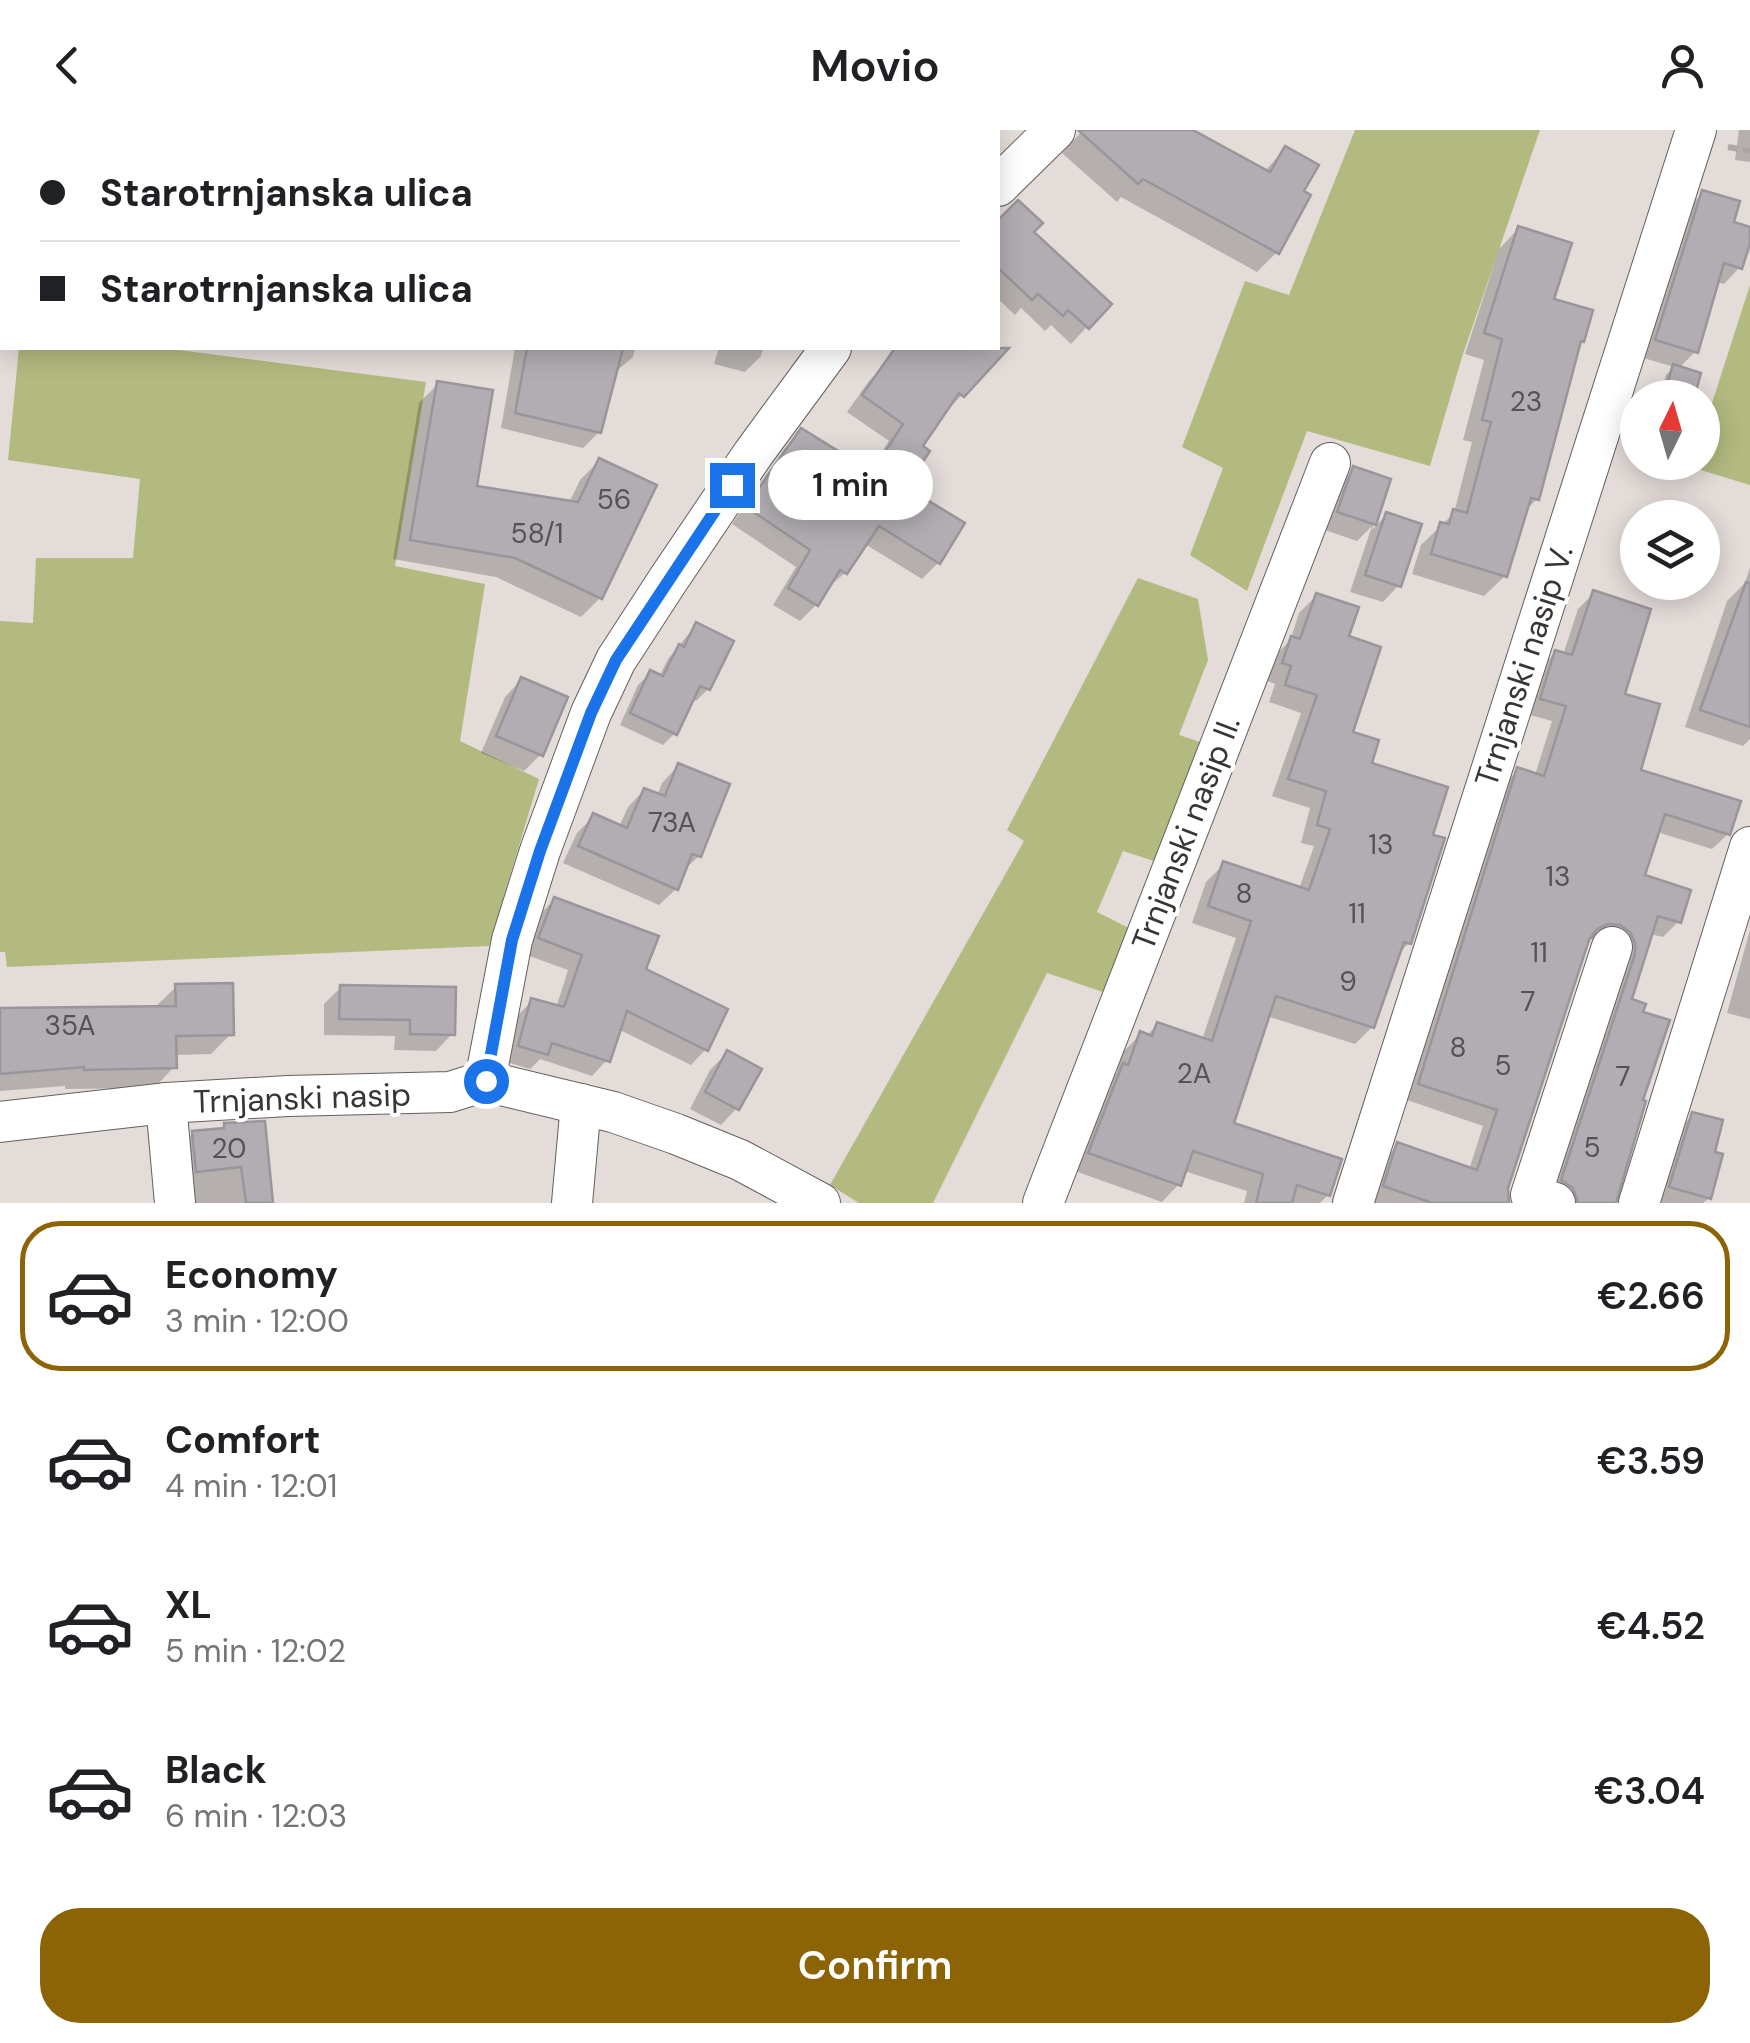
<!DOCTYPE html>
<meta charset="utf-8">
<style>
body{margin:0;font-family:"DM Sans",sans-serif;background:#f2f2f2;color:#202124;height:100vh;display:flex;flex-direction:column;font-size:38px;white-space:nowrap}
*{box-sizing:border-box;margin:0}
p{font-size:32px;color:#757577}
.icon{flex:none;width:55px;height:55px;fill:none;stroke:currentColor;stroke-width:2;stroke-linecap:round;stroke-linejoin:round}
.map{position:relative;height:1073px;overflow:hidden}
.sheet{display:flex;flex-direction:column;background:#fff;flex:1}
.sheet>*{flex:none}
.guide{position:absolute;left:0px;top:0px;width:1000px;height:220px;box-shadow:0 5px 25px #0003;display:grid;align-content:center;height:220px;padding:0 40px;background:#fff}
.needle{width:65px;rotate:5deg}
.buttons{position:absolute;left:1620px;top:250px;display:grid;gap:20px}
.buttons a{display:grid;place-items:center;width:100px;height:100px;border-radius:50%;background:#fff;box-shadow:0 5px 25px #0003;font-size:50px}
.end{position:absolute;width:45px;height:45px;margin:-22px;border:12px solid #1a73e8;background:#fff;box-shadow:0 0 0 5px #fff}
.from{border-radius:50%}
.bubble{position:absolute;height:70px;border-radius:35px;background:#fff;box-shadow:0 5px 25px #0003;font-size:32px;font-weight:600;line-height:70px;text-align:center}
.guide b{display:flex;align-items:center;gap:35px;height:95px;font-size:38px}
.guide b+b{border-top:2px solid #e0e0e0}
.guide i{width:25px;height:25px;background:#202124}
ul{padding:18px 0 0;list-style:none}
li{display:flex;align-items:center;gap:30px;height:150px;margin:0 20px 15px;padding:0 20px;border:5px solid transparent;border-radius:40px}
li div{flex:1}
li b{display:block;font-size:38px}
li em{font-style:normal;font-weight:600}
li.current{border-color:#8c6305}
li>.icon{width:90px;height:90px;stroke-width:1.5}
.button{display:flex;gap:20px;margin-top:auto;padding:20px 40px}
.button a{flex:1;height:115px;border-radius:40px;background:#8c6305;color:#fff;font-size:40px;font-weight:600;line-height:115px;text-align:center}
header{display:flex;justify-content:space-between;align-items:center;height:130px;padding:0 40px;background:#fff;font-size:45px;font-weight:600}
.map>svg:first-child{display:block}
.green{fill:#b3ba7f}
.shadow{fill:#0003}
.building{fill:#b1adb2;stroke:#99959a;stroke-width:2.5}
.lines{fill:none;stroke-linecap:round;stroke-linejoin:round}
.minor-casing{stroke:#65605d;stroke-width:42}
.path{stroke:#ada8a5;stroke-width:6;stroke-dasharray:10 5;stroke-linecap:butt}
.minor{stroke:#fff;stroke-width:40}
.route{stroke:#1a73e8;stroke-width:12}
.labels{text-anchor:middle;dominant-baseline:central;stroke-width:8;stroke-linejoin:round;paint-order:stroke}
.number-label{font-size:28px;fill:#565354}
.street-label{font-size:32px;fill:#383534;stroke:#fff}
</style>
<header><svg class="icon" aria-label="back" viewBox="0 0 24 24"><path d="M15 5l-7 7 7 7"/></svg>Movio<svg class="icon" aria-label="person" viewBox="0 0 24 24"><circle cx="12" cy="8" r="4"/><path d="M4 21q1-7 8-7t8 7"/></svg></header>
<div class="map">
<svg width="1750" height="1073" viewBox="0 0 1750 1073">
<rect width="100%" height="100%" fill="#e3dcd9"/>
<!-- green -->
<g class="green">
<polygon points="1355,0 1540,0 1462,227 1430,336 1307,301 1247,461 1190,425 1223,338 1182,317 1245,151 1289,165"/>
<polygon points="1750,155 1750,355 1691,337 1692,333 1702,332 1703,301"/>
<polygon points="19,218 163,218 426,252 395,436 485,454 460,611 539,649 489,816 7,837 5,822 0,822 0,491 33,493 36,428 133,428 140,349 8,330"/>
<polygon points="1138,448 1198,469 1208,530 1179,605 1203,613 1157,732 1123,721 1097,782 1131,799 1106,863 1047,843 933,1073 859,1073 830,1055 1024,711 1007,700"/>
</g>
<!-- shadow -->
<g class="shadow">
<polygon points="209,0 282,0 280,2"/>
<polygon points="810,0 901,0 809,2"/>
<polygon points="1083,0 1188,0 1264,42 1285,19 1301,62 1277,122 1257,142 1121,67 1117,72 1062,23"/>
<polygon points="1739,0 1750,0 1750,32 1735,30"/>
<polygon points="1703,63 1731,94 1750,100 1750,106 1740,137 1724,154 1716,152 1696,221 1678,239 1691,268 1659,268 1666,245 1674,237 1640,227 1686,79"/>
<polygon points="1018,73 1030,102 1108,174 1071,214 1051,195 1045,201 1021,178 1015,185 998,169 998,94"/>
<polygon points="1519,98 1551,170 1582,211 1577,216 1537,369 1524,382 1505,446 1484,466 1412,444 1421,415 1454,383 1472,312 1463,310 1484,230 1465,224 1499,119"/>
<polygon points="515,218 635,218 633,227 614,243 599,302 583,318 501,298"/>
<polygon points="719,218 763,218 761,226 745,242 714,234"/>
<polygon points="900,218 985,218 996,228 946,282 919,317 903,357 938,433 922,449 865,414 845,443 827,458 816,475 800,491 773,475 796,437 732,394 785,318 802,302 868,343 889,311 847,282 869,251"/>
<polygon points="438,254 474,358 569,373 580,350 599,331 600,468 581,487 496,447 393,429 419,273"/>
<polygon points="1354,339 1388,351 1372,400 1386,385 1399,455 1383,472 1350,462 1372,396 1357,411 1322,399 1337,356"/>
<polygon points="1750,437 1750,609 1743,616 1685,597 1727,471 1745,453"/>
<polygon points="1594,463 1638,641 1728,704 1712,719 1657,702 1642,747 1679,791 1663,807 1650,804 1629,871 1614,1073 1557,1073 1547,1066 1602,809 1589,809 1506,1057 1506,1073 1367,1073 1382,1031 1398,1015 1469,1040 1483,996 1404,969 1502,656 1518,640 1535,645 1552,591 1526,584 1540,538 1555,523 1563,525 1578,479"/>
<polygon points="1316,466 1346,508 1350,603 1369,635 1430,707 1409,813 1397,825 1372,897 1355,914 1267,886 1231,995 1328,1065 1320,1073 1244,1073 1247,1061 1184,1041 1179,1054 1162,1072 1072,1040 1106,953 1116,944 1123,922 1141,904 1146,906 1157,895 1202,910 1236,808 1192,793 1206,752 1224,734 1299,759 1314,716 1301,713 1310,678 1272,666 1301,583 1269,572 1275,554 1266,550 1274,526 1290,511 1299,483"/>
<polygon points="696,495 708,559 696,571 691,569 675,603 663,615 620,595 638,555 650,543 659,547 668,529"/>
<polygon points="521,550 541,624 524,641 481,623 505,567"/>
<polygon points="678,636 699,726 682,742 676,759 659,775 563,733 577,703 594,686 619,697 628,677 644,660 657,666 662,653"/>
<polygon points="554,770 643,840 706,919 691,935 618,899 607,930 592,946 540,929 530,939 503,931 516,887 532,871 556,878 568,840 524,824 539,785"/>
<polygon points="1750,800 1750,889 1727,883"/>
<polygon points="177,856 231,904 211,924 174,925 174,937 154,958 65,959 65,956 0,961 0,882 156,876"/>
<polygon points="341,857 452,904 436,921 394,920 395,906 324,905 324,874"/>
<polygon points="727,923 737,978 721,995 690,979 710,940"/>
<polygon points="1693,985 1712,1024 1709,1068 1703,1073 1655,1073 1678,1000"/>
<polygon points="263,994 271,1073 179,1073 174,1022 193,1003 220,1001 225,996"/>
</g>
<!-- building -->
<g class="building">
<polygon points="1078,0 1193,0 1270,42 1285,16 1319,35 1304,61 1311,65 1279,124 1143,49 1138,54"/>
<polygon points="1702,60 1740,71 1734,92 1750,97 1750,114 1742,139 1724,133 1698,223 1655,210"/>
<polygon points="1018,70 1043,93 1034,102 1112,174 1089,199 1068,180 1063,186 1038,164 1032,170 998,138 998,90"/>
<polygon points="1518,96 1572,113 1554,169 1593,180 1584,212 1581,211 1539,370 1531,368 1507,447 1431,424 1440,392 1449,394 1453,379 1467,383 1491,292 1482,290 1502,209 1484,203"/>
<polygon points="527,218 623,218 601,303 515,283"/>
<polygon points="895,218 1009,218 964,267 959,263 923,316 930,321 906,357 965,393 940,434 879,396 847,444 840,440 818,476 788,458 810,420 746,377 801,298 872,342 903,294 862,265"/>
<polygon points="1673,234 1701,243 1694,268 1663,268"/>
<polygon points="437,251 493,260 477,356 578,372 599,328 657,355 602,469 515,428 410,410"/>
<polygon points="1353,336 1391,349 1376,395 1337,382"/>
<polygon points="1386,382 1422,394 1401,457 1365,445"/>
<polygon points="1746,452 1750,453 1750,597 1700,580"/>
<polygon points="1593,460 1651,479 1625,564 1660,574 1641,640 1741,671 1730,705 1665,684 1645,745 1691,760 1681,793 1658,786 1632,869 1646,874 1643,882 1670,890 1643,970 1646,971 1616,1073 1578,1073 1573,1058 1561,1050 1635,824 1635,813 1630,802 1620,795 1608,794 1597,799 1589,810 1508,1058 1509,1073 1432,1073 1383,1056 1397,1012 1477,1040 1497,980 1418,954 1517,637 1544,646 1566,576 1540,569 1555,520 1572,525"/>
<polygon points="1316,463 1359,477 1349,506 1381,517 1353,602 1379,610 1372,633 1448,657 1433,705 1445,708 1411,814 1404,812 1374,898 1276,866 1234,993 1342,1029 1330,1066 1297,1055 1292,1073 1256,1073 1263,1044 1193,1021 1181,1056 1088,1023 1123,933 1128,935 1140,901 1152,906 1157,892 1212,911 1251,791 1208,776 1223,731 1309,760 1330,699 1317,695 1326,661 1288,649 1317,565 1285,555 1291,536 1282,533 1291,506 1300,509"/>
<polygon points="696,492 734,511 710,560 700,556 677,605 630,583 650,540 663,546 679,514 684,517"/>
<polygon points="521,547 568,567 543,626 496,606"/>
<polygon points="678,633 730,654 701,727 692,724 678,760 578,716 593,683 627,698 644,658 665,666"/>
<polygon points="554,767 659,806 646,839 728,879 708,921 627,881 610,932 552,913 548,925 518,916 531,868 564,877 582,825 538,808"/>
<polygon points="233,853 234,905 176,906 177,938 84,940 84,937 0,944 0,878 176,876 175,854"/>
<polygon points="340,855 456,857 455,905 410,904 410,890 339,889"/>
<polygon points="727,920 762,939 739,980 705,962"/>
<polygon points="1692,982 1723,990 1715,1022 1723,1024 1711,1069 1669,1057"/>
<polygon points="265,991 273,1073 246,1073 241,1037 196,1042 192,1001 224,998 224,993"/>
</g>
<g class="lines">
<defs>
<g id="minor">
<polyline points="461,0 463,2"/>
<polyline points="998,56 1055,0"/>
<polyline points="485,951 512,810 540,721 591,583 616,530 668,450 753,324 831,218"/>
<polyline points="166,973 175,1073"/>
<polyline points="0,992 166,973 288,966 450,962 485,951 613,982 676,1004 740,1030 820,1073"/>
<polyline points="572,1073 581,974"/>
<polyline points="1043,1073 1330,333"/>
<polyline points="1353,1073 1696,0"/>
<polyline points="1555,1073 1531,1065 1612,817"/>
<polyline points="1639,1073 1750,717"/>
</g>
</defs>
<!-- minor casing -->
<use href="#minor" class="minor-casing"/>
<!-- path -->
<polyline class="path" points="1728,17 1750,21"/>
<!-- minor -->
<use href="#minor" class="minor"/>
</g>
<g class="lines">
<!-- route -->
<polyline class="route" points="486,951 512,810 540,721 591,583 616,530 732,355"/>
</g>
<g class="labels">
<!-- number labels -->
<g class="number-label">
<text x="1526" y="271">23</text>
<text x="614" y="369">56</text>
<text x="537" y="403">58/1</text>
<text x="672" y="692">73A</text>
<text x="1381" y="714">13</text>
<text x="1558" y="746">13</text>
<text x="1244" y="763">8</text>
<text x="1357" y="783">11</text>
<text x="1539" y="822">11</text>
<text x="1348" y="851">9</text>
<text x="1528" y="871">7</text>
<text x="70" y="895">35A</text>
<text x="1458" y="917">8</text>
<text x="1503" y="935">5</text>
<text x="1194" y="943">2A</text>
<text x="1623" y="946">7</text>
<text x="1592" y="1017">5</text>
<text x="229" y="1018">20</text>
</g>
<!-- street labels -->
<g class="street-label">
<text transform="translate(1524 536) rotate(-72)">Trnjanski nasip V.</text>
<text transform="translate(1186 703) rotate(-69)">Trnjanski nasip II.</text>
<text transform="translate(302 968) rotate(-2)">Trnjanski nasip</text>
</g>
</g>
</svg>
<div class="buttons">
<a><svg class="needle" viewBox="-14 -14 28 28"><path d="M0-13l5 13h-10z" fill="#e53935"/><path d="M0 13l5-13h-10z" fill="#757577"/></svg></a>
<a><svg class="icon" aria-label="layers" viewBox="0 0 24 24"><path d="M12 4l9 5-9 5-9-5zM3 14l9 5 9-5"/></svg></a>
</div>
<i class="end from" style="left:486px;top:951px"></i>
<i class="end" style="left:732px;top:355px"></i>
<div class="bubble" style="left:768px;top:320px;width:165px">1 min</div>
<div class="guide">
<b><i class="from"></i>Starotrnjanska ulica</b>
<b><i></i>Starotrnjanska ulica</b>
</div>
</div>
<section class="sheet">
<ul>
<li class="current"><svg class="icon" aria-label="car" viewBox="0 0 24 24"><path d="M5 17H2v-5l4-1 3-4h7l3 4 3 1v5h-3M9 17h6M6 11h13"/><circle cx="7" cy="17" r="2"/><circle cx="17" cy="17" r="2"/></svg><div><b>Economy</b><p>3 min · 12:00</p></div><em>€2.66</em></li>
<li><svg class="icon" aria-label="car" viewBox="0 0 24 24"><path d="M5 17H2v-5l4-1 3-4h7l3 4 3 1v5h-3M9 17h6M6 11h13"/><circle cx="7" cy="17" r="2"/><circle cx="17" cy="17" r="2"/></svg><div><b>Comfort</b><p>4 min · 12:01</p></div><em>€3.59</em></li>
<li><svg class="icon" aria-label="car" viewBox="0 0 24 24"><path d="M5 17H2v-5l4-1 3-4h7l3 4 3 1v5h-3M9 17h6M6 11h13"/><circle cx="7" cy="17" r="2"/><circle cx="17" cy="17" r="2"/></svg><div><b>XL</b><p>5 min · 12:02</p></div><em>€4.52</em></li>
<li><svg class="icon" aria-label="car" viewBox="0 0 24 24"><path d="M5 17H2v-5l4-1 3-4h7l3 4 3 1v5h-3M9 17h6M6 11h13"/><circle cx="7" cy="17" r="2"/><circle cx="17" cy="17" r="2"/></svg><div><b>Black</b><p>6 min · 12:03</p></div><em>€3.04</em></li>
</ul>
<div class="button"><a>Confirm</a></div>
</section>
